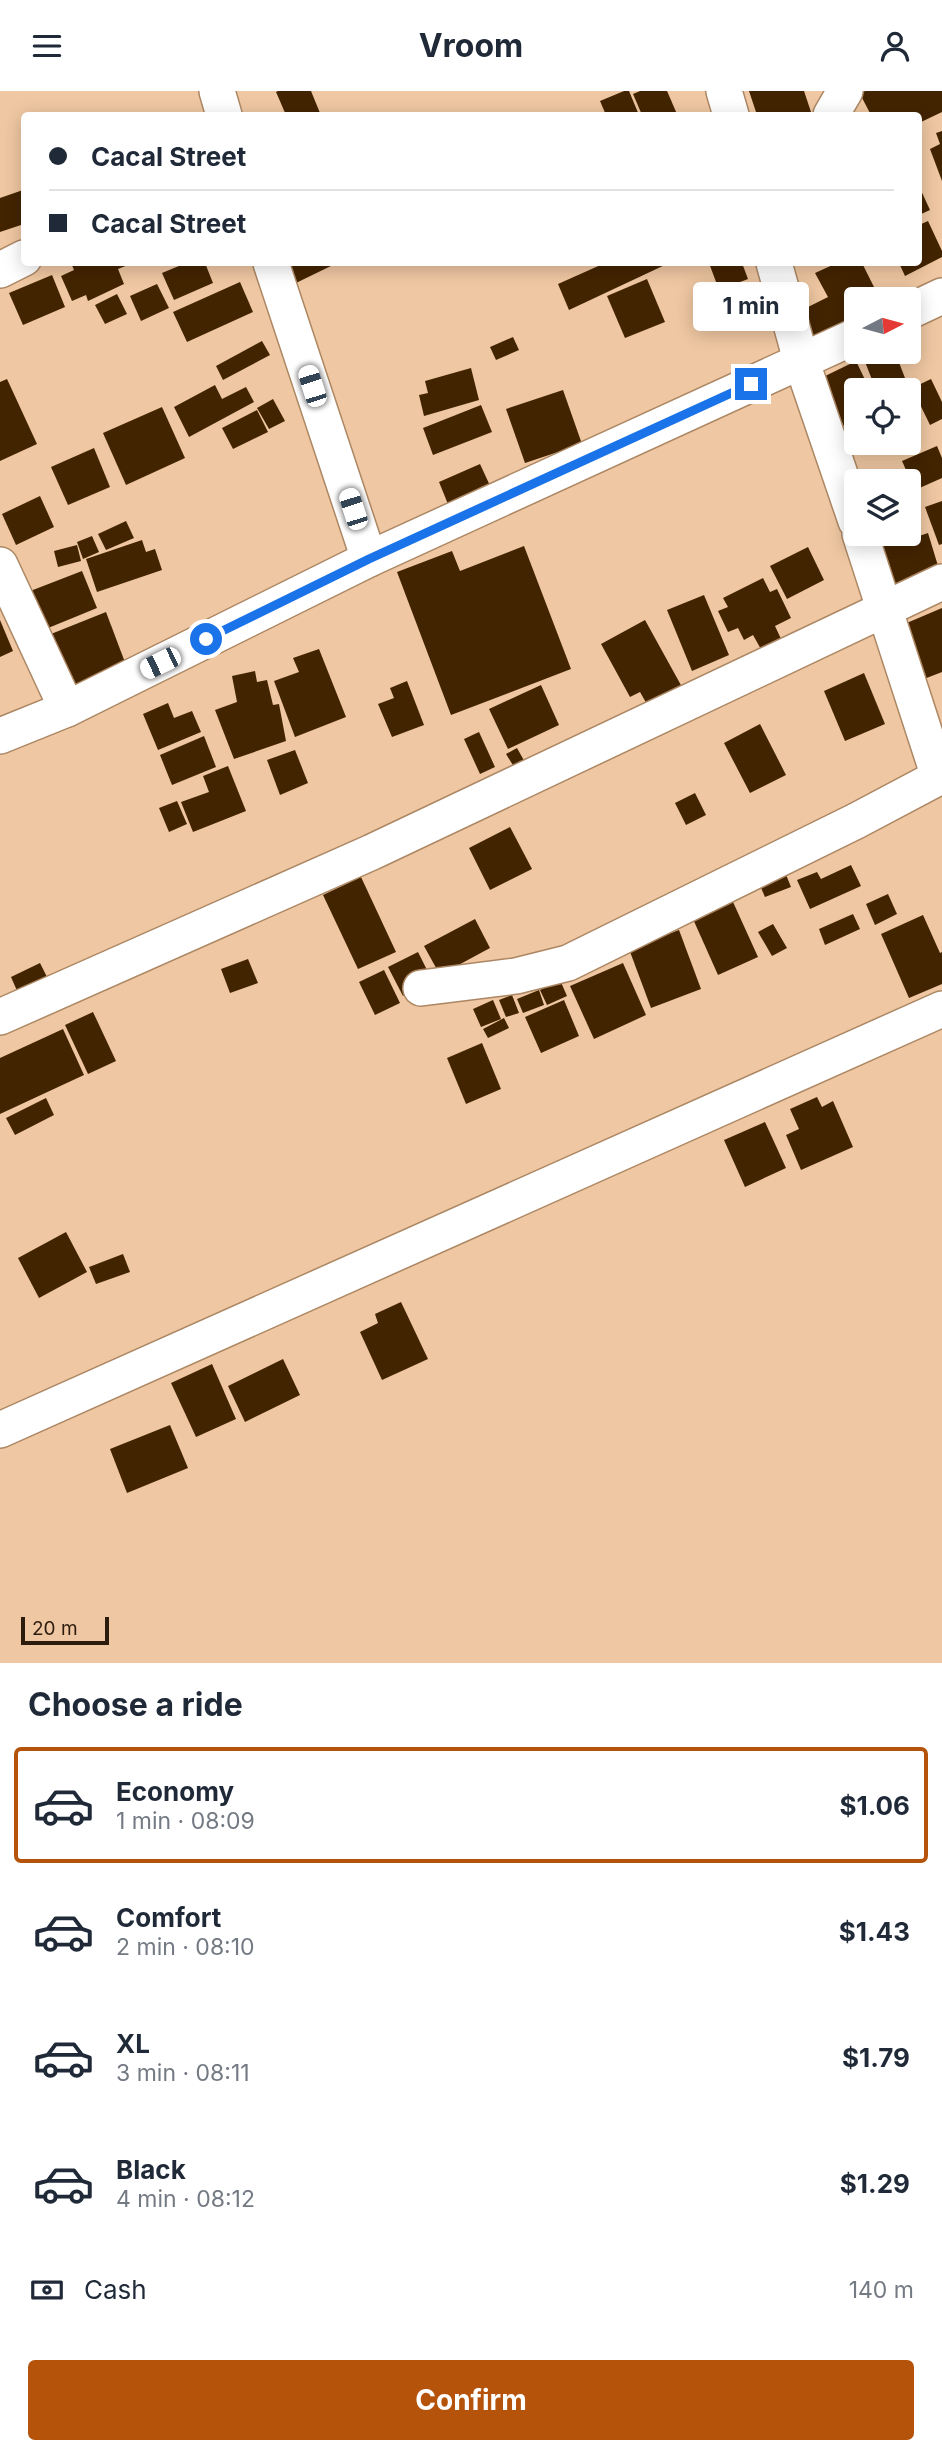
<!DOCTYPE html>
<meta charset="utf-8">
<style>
body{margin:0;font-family:Inter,sans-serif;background:#f2f2f3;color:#1f2937;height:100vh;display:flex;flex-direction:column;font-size:26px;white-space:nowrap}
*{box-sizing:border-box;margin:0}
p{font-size:23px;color:#747a83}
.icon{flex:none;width:38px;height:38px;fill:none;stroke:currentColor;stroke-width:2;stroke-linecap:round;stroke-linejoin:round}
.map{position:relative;height:1572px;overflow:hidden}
.sheet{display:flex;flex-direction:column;background:#fff;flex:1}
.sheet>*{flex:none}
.top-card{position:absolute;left:21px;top:21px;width:901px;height:154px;border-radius:7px;box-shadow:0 4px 18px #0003;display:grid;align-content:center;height:154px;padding:0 28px;background:#fff}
.needle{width:46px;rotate:84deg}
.tools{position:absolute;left:844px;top:196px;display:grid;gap:14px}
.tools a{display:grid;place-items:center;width:77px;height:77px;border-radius:7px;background:#fff;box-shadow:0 4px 18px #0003;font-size:35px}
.scale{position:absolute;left:21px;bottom:18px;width:88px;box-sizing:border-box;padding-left:7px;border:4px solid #2b1c0e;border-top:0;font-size:19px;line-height:24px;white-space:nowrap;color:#2b1c0e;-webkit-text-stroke:5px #efc7a2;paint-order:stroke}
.end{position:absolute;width:32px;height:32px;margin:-16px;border:9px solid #1a73e8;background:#fff;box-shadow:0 0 0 4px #fff}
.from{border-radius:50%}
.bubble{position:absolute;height:49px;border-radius:7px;background:#fff;box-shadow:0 4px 18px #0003;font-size:23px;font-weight:700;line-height:49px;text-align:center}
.car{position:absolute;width:21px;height:42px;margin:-21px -10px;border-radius:9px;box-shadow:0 0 5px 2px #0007;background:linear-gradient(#fff 24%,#345 0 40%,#fff 0 76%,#345 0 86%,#fff 0)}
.top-card b{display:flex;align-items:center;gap:24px;height:66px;font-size:26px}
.top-card b+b{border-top:2px solid #e0e1e3}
.top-card i{width:18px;height:18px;background:#1f2937}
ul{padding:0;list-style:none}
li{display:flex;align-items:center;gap:21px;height:116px;margin:0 14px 10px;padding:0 14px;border:4px solid transparent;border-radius:7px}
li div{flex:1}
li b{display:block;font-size:26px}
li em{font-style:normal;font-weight:700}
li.selected{border-color:#b45309}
li>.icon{width:63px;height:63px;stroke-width:1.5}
h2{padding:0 28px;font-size:32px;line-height:84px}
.pay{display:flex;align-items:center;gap:18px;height:77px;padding:0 28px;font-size:26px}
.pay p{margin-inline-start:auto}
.action{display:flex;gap:14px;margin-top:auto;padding:14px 28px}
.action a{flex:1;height:80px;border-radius:7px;background:#b45309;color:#fff;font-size:28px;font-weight:700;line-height:80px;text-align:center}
header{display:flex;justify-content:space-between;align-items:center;height:91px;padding:0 28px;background:#fff;font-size:32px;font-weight:700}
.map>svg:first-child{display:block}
.building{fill:#432400}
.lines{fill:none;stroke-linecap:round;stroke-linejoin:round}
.minor-casing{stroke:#ac8764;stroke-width:38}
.minor{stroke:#fff;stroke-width:35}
.route{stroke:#1a73e8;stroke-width:9}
</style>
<header><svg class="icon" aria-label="menu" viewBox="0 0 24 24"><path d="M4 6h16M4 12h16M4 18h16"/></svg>Vroom<svg class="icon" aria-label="person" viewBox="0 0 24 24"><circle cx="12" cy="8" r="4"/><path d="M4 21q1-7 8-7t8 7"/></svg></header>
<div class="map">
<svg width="942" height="1572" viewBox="0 0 942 1572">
<rect width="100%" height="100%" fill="#efc7a2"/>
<!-- building -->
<g class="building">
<polygon points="278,0 311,0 320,22 313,24 286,24 276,1"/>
<polygon points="624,0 629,0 639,24 606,24 600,10"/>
<polygon points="640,0 667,0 677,23 642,24 633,3"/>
<polygon points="749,0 804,0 812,24 757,24"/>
<polygon points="865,0 942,0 942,21 919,32 919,24 871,24 860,3"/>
<polygon points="942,40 942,90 930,58 940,53 936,42"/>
<polygon points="919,95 930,119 919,124"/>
<polygon points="23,99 24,133 0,141 0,107"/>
<polygon points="928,130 942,160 942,166 905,185 899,172 919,172 919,134"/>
<polygon points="71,172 133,172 118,178 124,193 88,210 86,204 72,210 61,185 74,179"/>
<polygon points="186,172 205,172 213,192 174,209 162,182"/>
<polygon points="286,172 337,172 296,192"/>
<polygon points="605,172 666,172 667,173 569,219 558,193"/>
<polygon points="709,172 742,172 748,188 719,199"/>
<polygon points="837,172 862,172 880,208 856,208 856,231 813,252 798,221 828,206 815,182"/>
<polygon points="52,184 65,216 23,234 9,202"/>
<polygon points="647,188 665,231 625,247 607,205"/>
<polygon points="240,191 253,221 187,251 173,221"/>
<polygon points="157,193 169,217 141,230 130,205"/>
<polygon points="117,203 127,223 105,233 95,214"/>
<polygon points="513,246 519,259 496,269 490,256"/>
<polygon points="262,250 270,264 223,289 216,275"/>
<polygon points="869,261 895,261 915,313 908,316 908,299 876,299 862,263"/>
<polygon points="856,270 870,299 856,299 856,340 848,344 821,287"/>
<polygon points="471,277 479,309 424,325 419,304 428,302 425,290"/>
<polygon points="7,288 37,353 0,370 0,291"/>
<polygon points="931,288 942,311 942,328 930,334 912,297"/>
<polygon points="215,294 222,308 246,296 254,311 189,346 174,316"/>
<polygon points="563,299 582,353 525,372 506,318"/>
<polygon points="273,308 285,330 269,338 257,317"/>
<polygon points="481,314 492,341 433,364 423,337"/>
<polygon points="162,316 185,367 126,394 103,342"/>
<polygon points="257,319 268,341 233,358 222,337"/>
<polygon points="937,355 942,367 942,387 915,399 902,370"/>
<polygon points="94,357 110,396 68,414 51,376"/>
<polygon points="480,373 492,399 450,418 439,391"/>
<polygon points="40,405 54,436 16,454 2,423"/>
<polygon points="942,410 942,453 939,454 925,416"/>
<polygon points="126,430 134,447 106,459 98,443"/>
<polygon points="928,442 942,488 897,502 893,487 883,490 871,451 899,443 909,443 910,448"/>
<polygon points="92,445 99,461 83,468 77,451"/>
<polygon points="142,449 146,461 155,458 162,479 97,501 86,468"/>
<polygon points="77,454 81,470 58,476 54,460"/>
<polygon points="524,455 571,578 451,624 397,481 452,460 460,480"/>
<polygon points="808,456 824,489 787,508 770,475"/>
<polygon points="82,480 97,517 36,542 20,504"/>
<polygon points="763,487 770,501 777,498 791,527 775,535 782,550 762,560 753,544 744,549 738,537 728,541 718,520 728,516 723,507"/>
<polygon points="704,504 729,564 692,580 667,519"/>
<polygon points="942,517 942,581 924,588 902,534"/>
<polygon points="106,521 126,574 62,600 41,547"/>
<polygon points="0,529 13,560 0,566"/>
<polygon points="645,529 682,596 648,615 640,601 630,606 601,553"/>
<polygon points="319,558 346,626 295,646 274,590 299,581 293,567"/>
<polygon points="255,580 257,591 267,589 273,614 279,613 286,650 234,668 215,619 237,611 232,585"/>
<polygon points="864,582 885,633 845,650 824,600"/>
<polygon points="407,590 424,634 392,646 378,613 394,607 390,597"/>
<polygon points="541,594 559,634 508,658 489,618"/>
<polygon points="168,612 174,627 192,620 201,641 158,659 143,623"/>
<polygon points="760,633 786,684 750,702 724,652"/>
<polygon points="479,641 495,676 480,683 464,648"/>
<polygon points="204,645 216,676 172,694 160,664"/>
<polygon points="517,657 526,673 516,679 506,663"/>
<polygon points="295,659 308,692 280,704 267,669"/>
<polygon points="228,675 246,720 193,741 181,711 209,701 203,685"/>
<polygon points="695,702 706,724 686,734 675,712"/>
<polygon points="177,710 187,733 169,741 159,717"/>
<polygon points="510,736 532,778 490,799 469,757"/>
<polygon points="782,774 791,796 765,806 756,785"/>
<polygon points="851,774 861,795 810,818 797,789 817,781 821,788"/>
<polygon points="361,786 396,861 358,878 323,804"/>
<polygon points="888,803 897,823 875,834 866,813"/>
<polygon points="733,811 758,866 718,884 693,828"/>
<polygon points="853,823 860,838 825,854 819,838"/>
<polygon points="923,824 940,862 942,861 942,893 909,907 881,843"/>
<polygon points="475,828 490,857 440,884 424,855"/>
<polygon points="773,833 787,857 772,865 758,841"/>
<polygon points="679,839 701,898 651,917 629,858"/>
<polygon points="418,861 432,889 403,905 388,876"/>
<polygon points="248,868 258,892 230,902 221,878"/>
<polygon points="40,872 48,888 18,902 11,886"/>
<polygon points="623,872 646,924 594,948 570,895"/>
<polygon points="384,879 400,912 375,924 359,891"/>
<polygon points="560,889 567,905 547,914 540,899"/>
<polygon points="539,899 544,914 523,922 517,908"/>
<polygon points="512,904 519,922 506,926 499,909"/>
<polygon points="493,909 501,928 481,936 473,918"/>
<polygon points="564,909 579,945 541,962 525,926"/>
<polygon points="93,921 116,970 88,983 65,934"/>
<polygon points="504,927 509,937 488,947 483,938"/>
<polygon points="63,938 84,984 0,1023 0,967"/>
<polygon points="482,952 501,998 466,1013 447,967"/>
<polygon points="817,1006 822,1016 833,1010 853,1056 801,1079 786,1044 799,1038 790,1018"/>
<polygon points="46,1007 54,1024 15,1044 6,1027"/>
<polygon points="765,1031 786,1077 745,1096 724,1049"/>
<polygon points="66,1141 87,1181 39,1207 18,1167"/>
<polygon points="123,1163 130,1181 96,1193 89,1176"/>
<polygon points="401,1211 428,1268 382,1289 360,1241 378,1232 375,1223"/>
<polygon points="283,1268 300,1304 245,1331 228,1295"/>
<polygon points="212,1273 236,1328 196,1346 171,1292"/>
<polygon points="170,1334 188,1377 127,1402 110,1358"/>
</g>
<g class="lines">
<defs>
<g id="minor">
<polyline points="217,0 224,24"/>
<polyline points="724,0 731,24"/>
<polyline points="831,24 845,0"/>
<polyline points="271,172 369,468"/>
<polyline points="774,172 801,269 856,430"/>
<polyline points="0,179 24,167"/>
<polyline points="908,221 942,205"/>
<polyline points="0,474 67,618"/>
<polyline points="0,645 67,618 369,468 856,245"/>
<polyline points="421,897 516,885 568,872 856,730 939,686 860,443"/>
<polyline points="0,926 372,761 942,491"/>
<polyline points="0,1339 942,918"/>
</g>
</defs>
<!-- minor casing -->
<use href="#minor" class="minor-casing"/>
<!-- minor -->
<use href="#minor" class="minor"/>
</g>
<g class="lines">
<!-- route -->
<polyline class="route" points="206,548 369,468 751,293"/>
</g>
</svg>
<div class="tools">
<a><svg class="needle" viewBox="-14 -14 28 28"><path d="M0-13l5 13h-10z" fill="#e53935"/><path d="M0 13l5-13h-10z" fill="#747a83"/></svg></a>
<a><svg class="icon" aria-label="locate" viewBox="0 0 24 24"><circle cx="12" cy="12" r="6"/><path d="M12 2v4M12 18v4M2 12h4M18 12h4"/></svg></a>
<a><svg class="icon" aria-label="layers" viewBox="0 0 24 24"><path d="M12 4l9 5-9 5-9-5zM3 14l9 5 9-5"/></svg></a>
</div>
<div class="scale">20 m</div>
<i class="end from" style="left:206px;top:548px"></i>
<i class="end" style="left:751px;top:293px"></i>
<div class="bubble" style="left:693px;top:191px;width:116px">1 min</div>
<i class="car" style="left:312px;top:295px;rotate:342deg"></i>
<i class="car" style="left:353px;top:418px;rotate:342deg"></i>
<i class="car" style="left:160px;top:572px;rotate:244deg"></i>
<div class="top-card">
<b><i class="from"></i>Cacal Street</b>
<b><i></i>Cacal Street</b>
</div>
</div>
<section class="sheet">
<h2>Choose a ride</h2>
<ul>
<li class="selected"><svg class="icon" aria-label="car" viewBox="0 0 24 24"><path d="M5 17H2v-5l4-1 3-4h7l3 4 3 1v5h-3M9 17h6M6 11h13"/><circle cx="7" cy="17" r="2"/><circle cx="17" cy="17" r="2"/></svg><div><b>Economy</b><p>1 min · 08:09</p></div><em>$1.06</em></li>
<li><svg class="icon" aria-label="car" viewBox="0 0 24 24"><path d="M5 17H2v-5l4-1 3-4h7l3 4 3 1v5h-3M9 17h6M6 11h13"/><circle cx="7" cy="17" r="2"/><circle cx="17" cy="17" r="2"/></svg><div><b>Comfort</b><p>2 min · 08:10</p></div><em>$1.43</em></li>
<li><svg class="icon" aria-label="car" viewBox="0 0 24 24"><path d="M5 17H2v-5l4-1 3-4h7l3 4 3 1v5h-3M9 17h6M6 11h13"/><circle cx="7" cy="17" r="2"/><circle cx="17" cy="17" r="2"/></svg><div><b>XL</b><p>3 min · 08:11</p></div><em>$1.79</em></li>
<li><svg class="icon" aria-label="car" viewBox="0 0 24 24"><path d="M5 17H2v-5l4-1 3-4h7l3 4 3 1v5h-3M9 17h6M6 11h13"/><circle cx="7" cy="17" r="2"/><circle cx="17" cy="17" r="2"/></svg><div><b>Black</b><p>4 min · 08:12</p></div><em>$1.29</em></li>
</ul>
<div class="pay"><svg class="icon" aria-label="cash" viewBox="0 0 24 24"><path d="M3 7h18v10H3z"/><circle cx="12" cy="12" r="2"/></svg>Cash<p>140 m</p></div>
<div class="action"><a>Confirm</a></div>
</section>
